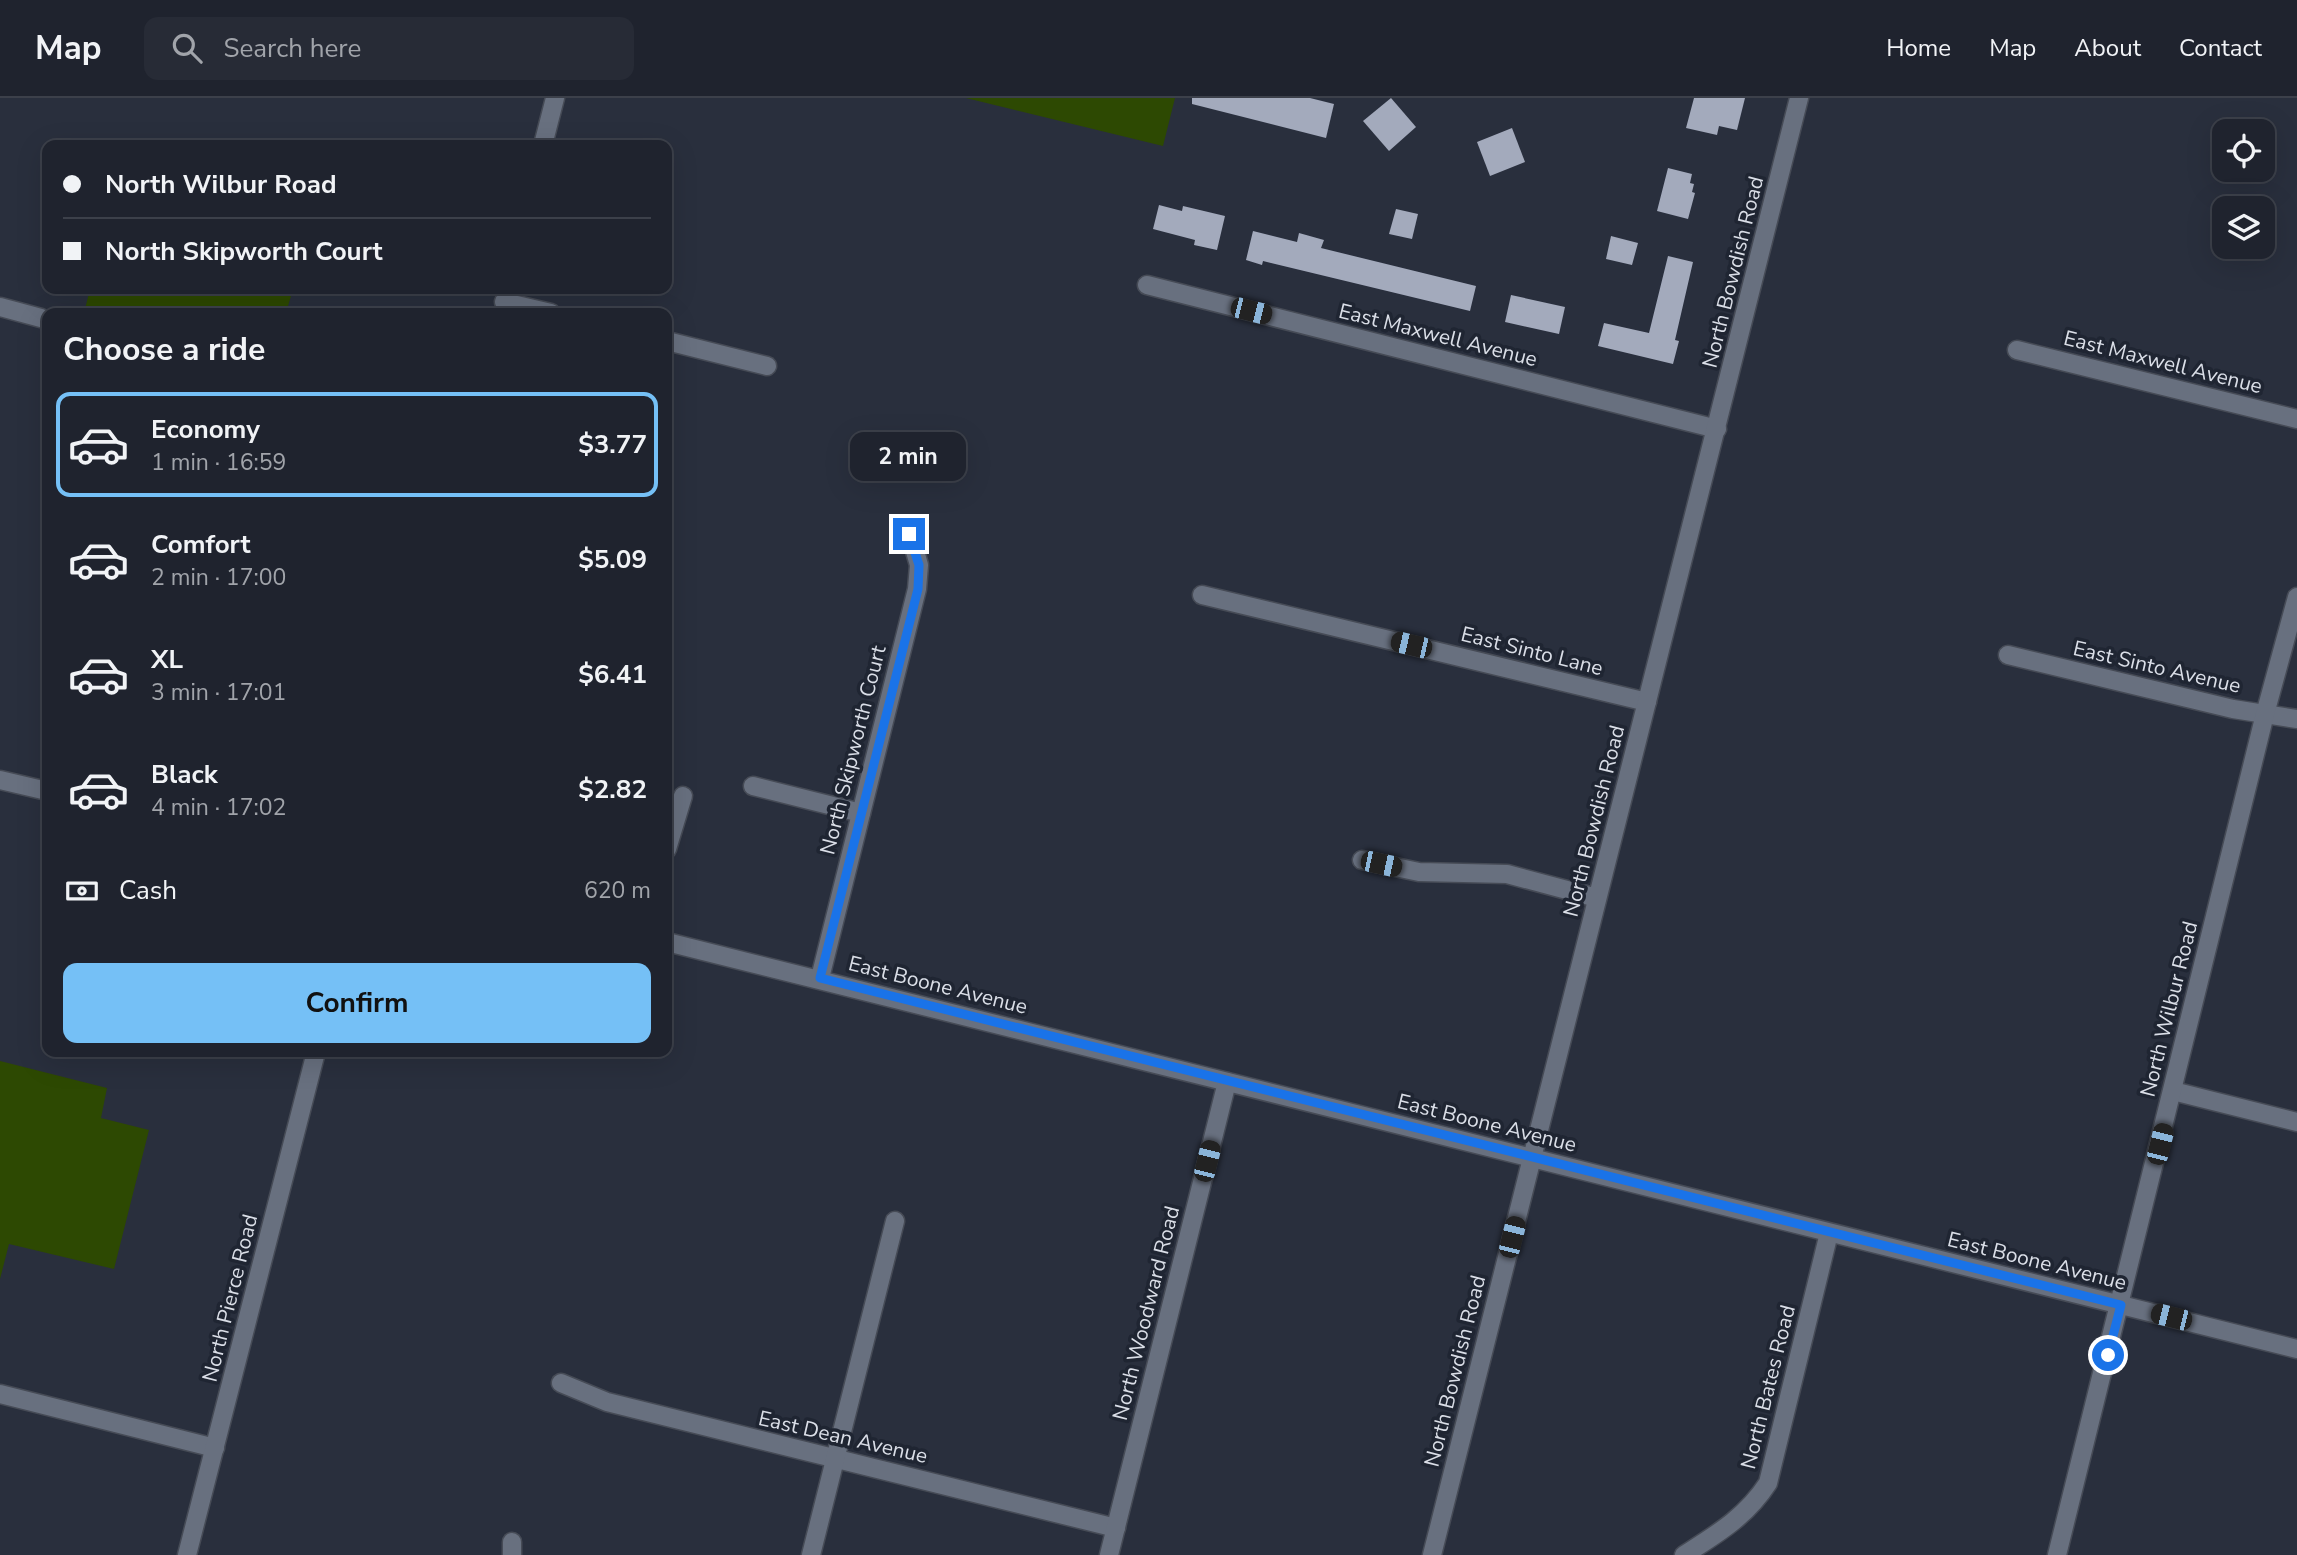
<!DOCTYPE html>
<meta charset="utf-8">
<style>
body{margin:0;font-family:"Nunito Sans",sans-serif;background:#272b36;color:#f1f3f6;height:100vh;display:flex;flex-direction:column;font-size:26px;white-space:nowrap}
*{box-sizing:border-box;margin:0}
p{font-size:23px;color:#a1a4aa}
.icon{flex:none;width:38px;height:38px;fill:none;stroke:currentColor;stroke-width:2;stroke-linecap:round;stroke-linejoin:round}
.map{position:relative;flex:1;overflow:hidden}
.side{position:absolute;left:42px;top:210px;width:630px;height:749px;display:flex;flex-direction:column;background:#1f232e;border-radius:14px;box-shadow:0 7px 28px #0002,0 0 0 2px #3c404a}
.side>*{flex:none}
.hud{position:absolute;left:42px;top:42px;width:630px;height:154px;border-radius:14px;box-shadow:0 7px 28px #0002,0 0 0 2px #3c404a;display:grid;align-content:center;height:154px;padding:0 21px;background:#1f232e}
.buttons{position:absolute;left:2212px;top:21px;display:grid;gap:14px}
.buttons a{display:grid;place-items:center;width:63px;height:63px;border-radius:14px;background:#1f232e;box-shadow:0 7px 28px #0002,0 0 0 2px #3c404a;font-size:35px}
.end{position:absolute;width:32px;height:32px;margin:-16px;border:9px solid #1a73e8;background:#fff;box-shadow:0 0 0 4px #fff}
.from{border-radius:50%}
.bubble{position:absolute;height:49px;border-radius:14px;background:#1f232e;box-shadow:0 7px 28px #0002,0 0 0 2px #3c404a;font-size:23px;font-weight:700;line-height:49px;text-align:center}
.car{position:absolute;width:21px;height:42px;margin:-21px -10px;border-radius:9px;box-shadow:0 0 5px 2px #0007;background:linear-gradient(#222 24%,#8ab4d8 0 40%,#222 0 76%,#8ab4d8 0 86%,#222 0)}
.hud b{display:flex;align-items:center;gap:24px;height:66px;font-size:26px}
.hud b+b{border-top:2px solid #3c404a}
.hud i{width:18px;height:18px;background:#f1f3f6}
ul{padding:0;list-style:none}
li{display:flex;align-items:center;gap:21px;height:105px;margin:0 14px 10px;padding:0 7px;border:4px solid transparent;border-radius:14px}
li div{flex:1}
li b{display:block;font-size:26px}
li em{font-style:normal;font-weight:700}
li.selected{border-color:#75c0f6}
li>.icon{width:63px;height:63px;stroke-width:1.5}
h2{padding:0 21px;font-size:32px;line-height:84px}
.pay{display:flex;align-items:center;gap:18px;height:77px;padding:0 21px;font-size:26px}
.pay p{margin-inline-start:auto}
.button{display:flex;gap:14px;margin-top:auto;padding:14px 21px}
.button a{flex:1;height:80px;border-radius:14px;background:#75c0f6;color:#111;font-size:28px;font-weight:700;line-height:80px;text-align:center}
header{display:flex;align-items:center;gap:42px;box-sizing:border-box;height:98px;padding:0 35px;background:#1f232e;border-bottom:2px solid #3c404a}
header strong{font-size:33px}
nav{display:flex;gap:38px;margin-inline-start:auto;font-size:24px}
.search{width:490px;height:63px;background:#272b36;display:flex;align-items:center;gap:18px;box-sizing:border-box;padding:0 24px;border-radius:14px;color:#a1a4aa;font-size:26px}
.map>svg:first-child{display:block}
.green{fill:#2d4902}
.building{fill:#a3aabc}
.lines{fill:none;stroke-linecap:round;stroke-linejoin:round}
.minor-casing{stroke:#464b56;stroke-width:21}
.minor{stroke:#68707f;stroke-width:18}
.route{stroke:#1a73e8;stroke-width:9}
.labels{text-anchor:middle;dominant-baseline:central;stroke-width:7;stroke-linejoin:round;paint-order:stroke}
.street-label{font-size:21px;fill:#dadee7;stroke:#1f2532}
</style>
<header>
<strong>Map</strong>
<div class="search"><svg class="icon" aria-label="search" viewBox="0 0 24 24"><circle cx="10" cy="10" r="6"/><path d="M15 15l6 6"/></svg>Search here</div>
<nav><a>Home</a><a>Map</a><a>About</a><a>Contact</a></nav>
</header>
<div class="map">
<svg width="2297" height="1457" viewBox="0 0 2297 1457">
<rect width="100%" height="100%" fill="#292f3d"/>
<!-- green -->
<g class="green">
<polygon points="966,0 1175,0 1163,48"/>
<polygon points="90,191 293,191 286,215 84,215"/>
<polygon points="0,963 107,990 101,1020 149,1032 114,1171 9,1146 0,1181"/>
</g>
<!-- building -->
<g class="building">
<polygon points="1192,0 1310,0 1334,6 1326,40 1192,6"/>
<polygon points="1391,0 1416,29 1389,53 1363,23"/>
<polygon points="1694,0 1745,0 1737,32 1719,28 1717,37 1686,30"/>
<polygon points="1512,30 1525,64 1490,78 1477,44"/>
<polygon points="1668,70 1692,76 1690,85 1694,86 1692,94 1695,95 1688,121 1657,113"/>
<polygon points="1159,107 1182,113 1183,108 1225,118 1217,152 1194,147 1195,142 1153,131"/>
<polygon points="1396,111 1418,116 1412,141 1389,136"/>
<polygon points="1253,133 1297,144 1299,135 1324,142 1321,150 1476,188 1470,213 1263,163 1262,167 1246,162"/>
<polygon points="1611,138 1638,145 1632,167 1606,161"/>
<polygon points="1668,158 1693,164 1675,242 1679,243 1673,266 1598,248 1604,225 1649,235"/>
<polygon points="1511,197 1565,209 1559,236 1505,224"/>
</g>
<g class="lines">
<defs>
<g id="minor">
<polyline points="543,47 555,0"/>
<polyline points="1147,187 1717,331"/>
<polyline points="504,204 551,215"/>
<polyline points="0,209 41,220"/>
<polyline points="667,243 767,268"/>
<polyline points="2017,252 2297,321"/>
<polyline points="1202,497 1647,604"/>
<polyline points="2008,557 2233,611 2297,621"/>
<polyline points="0,682 47,693"/>
<polyline points="753,688 861,715"/>
<polyline points="667,751 683,698"/>
<polyline points="1362,762 1419,774 1507,776 1597,800"/>
<polyline points="667,844 2297,1251"/>
<polyline points="820,880 917,491 919,467 910,436"/>
<polyline points="2173,993 2297,1024"/>
<polyline points="561,1285 607,1304 1116,1430"/>
<polyline points="0,1296 215,1350"/>
<polyline points="187,1457 316,954"/>
<polyline points="512,1457 512,1444"/>
<polyline points="811,1457 895,1123"/>
<polyline points="1109,1457 1227,984"/>
<polyline points="1432,1457 1799,0"/>
<path d="M 1684,1457 C 1717,1436 1746,1419 1768,1385 L 1829,1135"/>
<polyline points="2057,1457 2265,616 2297,499"/>
</g>
</defs>
<!-- minor casing -->
<use href="#minor" class="minor-casing"/>
<!-- minor -->
<use href="#minor" class="minor"/>
</g>
<g class="lines">
<!-- route -->
<polyline class="route" points="909,436 919,467 918,491 820,880 2121,1207 2108,1257"/>
</g>
<g class="labels">
<!-- street labels -->
<g class="street-label">
<text transform="translate(1733 174) rotate(-76)">North Bowdish Road</text>
<text transform="translate(1438 237) rotate(14)">East Maxwell Avenue</text>
<text transform="translate(2163 264) rotate(14)">East Maxwell Avenue</text>
<text transform="translate(1532 553) rotate(14)">East Sinto Lane</text>
<text transform="translate(2157 569) rotate(13)">East Sinto Avenue</text>
<text transform="translate(853 652) rotate(-76)">North Skipworth Court</text>
<text transform="translate(1594 723) rotate(-76)">North Bowdish Road</text>
<text transform="translate(938 887) rotate(14)">East Boone Avenue</text>
<text transform="translate(2169 911) rotate(-76)">North Wilbur Road</text>
<text transform="translate(1487 1025) rotate(14)">East Boone Avenue</text>
<text transform="translate(2037 1163) rotate(14)">East Boone Avenue</text>
<text transform="translate(230 1200) rotate(-76)">North Pierce Road</text>
<text transform="translate(1146 1215) rotate(-76)">North Woodward Road</text>
<text transform="translate(1455 1273) rotate(-76)">North Bowdish Road</text>
<text transform="translate(1768 1289) rotate(-76)">North Bates Road</text>
<text transform="translate(843 1339) rotate(13)">East Dean Avenue</text>
</g>
</g>
</svg>
<div class="buttons">
<a><svg class="icon" aria-label="locate" viewBox="0 0 24 24"><circle cx="12" cy="12" r="6"/><path d="M12 2v4M12 18v4M2 12h4M18 12h4"/></svg></a>
<a><svg class="icon" aria-label="layers" viewBox="0 0 24 24"><path d="M12 4l9 5-9 5-9-5zM3 14l9 5 9-5"/></svg></a>
</div>
<i class="end from" style="left:2108px;top:1257px"></i>
<i class="end" style="left:909px;top:436px"></i>
<div class="bubble" style="left:850px;top:334px;width:116px">2 min</div>
<i class="car" style="left:1251px;top:213px;rotate:104deg"></i>
<i class="car" style="left:1411px;top:547px;rotate:283deg"></i>
<i class="car" style="left:1381px;top:766px;rotate:102deg"></i>
<i class="car" style="left:2160px;top:1046px;rotate:14deg"></i>
<i class="car" style="left:1207px;top:1063px;rotate:14deg"></i>
<i class="car" style="left:1512px;top:1139px;rotate:14deg"></i>
<i class="car" style="left:2171px;top:1219px;rotate:284deg"></i>
<div class="hud">
<b><i class="from"></i>North Wilbur Road</b>
<b><i></i>North Skipworth Court</b>
</div>
<section class="side">
<h2>Choose a ride</h2>
<ul>
<li class="selected"><svg class="icon" aria-label="car" viewBox="0 0 24 24"><path d="M5 17H2v-5l4-1 3-4h7l3 4 3 1v5h-3M9 17h6M6 11h13"/><circle cx="7" cy="17" r="2"/><circle cx="17" cy="17" r="2"/></svg><div><b>Economy</b><p>1 min · 16:59</p></div><em>$3.77</em></li>
<li><svg class="icon" aria-label="car" viewBox="0 0 24 24"><path d="M5 17H2v-5l4-1 3-4h7l3 4 3 1v5h-3M9 17h6M6 11h13"/><circle cx="7" cy="17" r="2"/><circle cx="17" cy="17" r="2"/></svg><div><b>Comfort</b><p>2 min · 17:00</p></div><em>$5.09</em></li>
<li><svg class="icon" aria-label="car" viewBox="0 0 24 24"><path d="M5 17H2v-5l4-1 3-4h7l3 4 3 1v5h-3M9 17h6M6 11h13"/><circle cx="7" cy="17" r="2"/><circle cx="17" cy="17" r="2"/></svg><div><b>XL</b><p>3 min · 17:01</p></div><em>$6.41</em></li>
<li><svg class="icon" aria-label="car" viewBox="0 0 24 24"><path d="M5 17H2v-5l4-1 3-4h7l3 4 3 1v5h-3M9 17h6M6 11h13"/><circle cx="7" cy="17" r="2"/><circle cx="17" cy="17" r="2"/></svg><div><b>Black</b><p>4 min · 17:02</p></div><em>$2.82</em></li>
</ul>
<div class="pay"><svg class="icon" aria-label="cash" viewBox="0 0 24 24"><path d="M3 7h18v10H3z"/><circle cx="12" cy="12" r="2"/></svg>Cash<p>620 m</p></div>
<div class="button"><a>Confirm</a></div>
</section>
</div>
